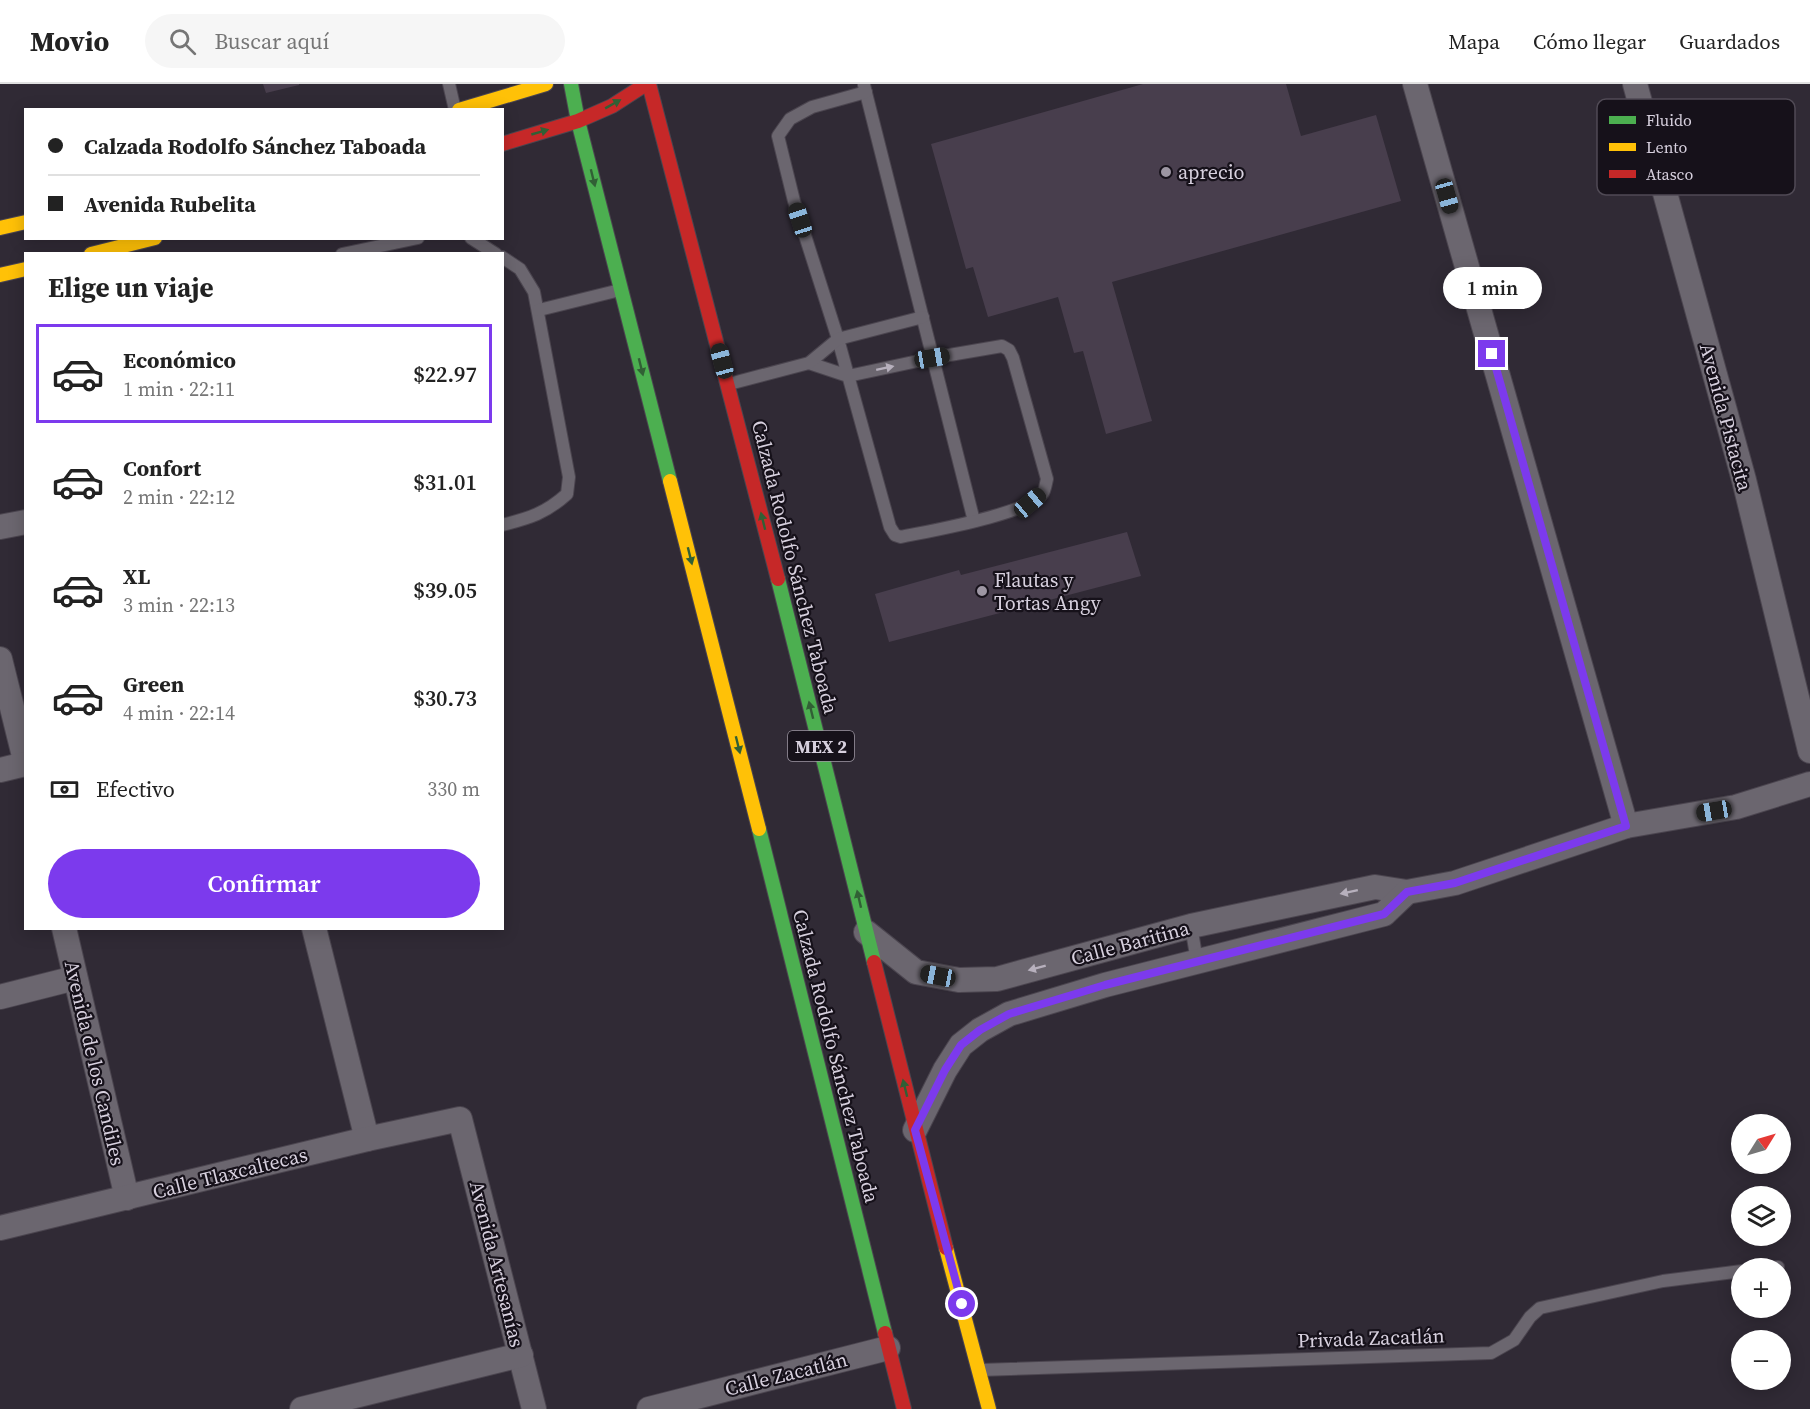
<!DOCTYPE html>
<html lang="es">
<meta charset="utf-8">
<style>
body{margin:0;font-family:"Source Serif 4",serif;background:#f6f6f6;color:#222;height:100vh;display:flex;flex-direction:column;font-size:22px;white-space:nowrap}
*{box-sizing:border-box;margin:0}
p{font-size:20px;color:#767676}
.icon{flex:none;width:33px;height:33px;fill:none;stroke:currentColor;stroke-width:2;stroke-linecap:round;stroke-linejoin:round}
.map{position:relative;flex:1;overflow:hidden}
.sheet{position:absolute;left:24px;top:168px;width:480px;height:678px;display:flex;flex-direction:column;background:#fff;border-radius:0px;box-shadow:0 3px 15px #0003}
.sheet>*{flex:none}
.banner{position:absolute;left:24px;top:24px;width:480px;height:132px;border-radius:0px;box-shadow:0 3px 15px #0003;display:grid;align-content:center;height:132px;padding:0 24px;background:#fff}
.needle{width:39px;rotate:53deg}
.tools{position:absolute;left:1731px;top:1030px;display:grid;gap:12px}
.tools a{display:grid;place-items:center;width:60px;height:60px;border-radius:50%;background:#fff;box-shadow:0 3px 15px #0003;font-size:30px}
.end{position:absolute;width:27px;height:27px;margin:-14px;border:8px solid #7c3aed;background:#fff;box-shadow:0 0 0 3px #fff}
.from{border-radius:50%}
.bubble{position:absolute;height:42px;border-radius:21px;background:#fff;box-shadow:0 3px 15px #0003;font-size:20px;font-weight:600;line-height:42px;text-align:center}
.car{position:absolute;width:18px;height:36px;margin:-18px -9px;border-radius:8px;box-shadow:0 0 4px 2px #0007;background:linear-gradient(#222 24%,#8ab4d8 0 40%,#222 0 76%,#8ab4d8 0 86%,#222 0)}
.banner b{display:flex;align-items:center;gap:21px;height:57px;font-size:22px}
.banner b+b{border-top:2px solid #e0e0e0}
.banner i{width:15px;height:15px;background:#222}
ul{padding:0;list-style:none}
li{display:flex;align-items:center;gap:18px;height:99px;margin:0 12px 9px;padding:0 12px;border:3px solid transparent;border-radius:0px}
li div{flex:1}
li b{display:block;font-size:22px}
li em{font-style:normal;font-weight:600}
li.current{border-color:#7c3aed}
li>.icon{width:54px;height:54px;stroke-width:1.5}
h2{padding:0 24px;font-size:27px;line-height:72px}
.pay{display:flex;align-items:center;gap:15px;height:66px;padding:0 24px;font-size:22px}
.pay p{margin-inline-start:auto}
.action{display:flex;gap:12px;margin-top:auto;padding:12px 24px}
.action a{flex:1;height:69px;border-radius:36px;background:#7c3aed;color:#fff;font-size:24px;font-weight:600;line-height:69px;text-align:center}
header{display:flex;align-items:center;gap:36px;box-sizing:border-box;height:84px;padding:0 30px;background:#fff;border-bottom:2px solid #e0e0e0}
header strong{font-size:28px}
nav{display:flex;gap:33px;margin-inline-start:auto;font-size:21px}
.search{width:420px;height:54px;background:#f6f6f6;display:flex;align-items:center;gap:15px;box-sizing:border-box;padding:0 21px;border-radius:33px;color:#767676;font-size:22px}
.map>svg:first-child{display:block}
.building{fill:#483e4d}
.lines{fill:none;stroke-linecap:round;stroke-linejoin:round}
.lane-casing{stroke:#4b454f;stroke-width:14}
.street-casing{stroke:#4b454f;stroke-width:26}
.fast-casing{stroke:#4b454f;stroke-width:16}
.slow-casing{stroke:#4b454f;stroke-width:16}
.jam-casing{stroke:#4b454f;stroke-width:16}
.lane{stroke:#6b666f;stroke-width:12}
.street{stroke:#6b666f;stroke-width:24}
.fast{stroke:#4caf50;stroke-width:14}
.slow{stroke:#ffc107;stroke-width:14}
.jam{stroke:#c62828;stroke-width:14}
.oneway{fill:#316035}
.oneway2{fill:#b7b0bd}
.route{stroke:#7c3aed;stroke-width:8}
.poi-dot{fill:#9d96a3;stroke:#16111a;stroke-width:2}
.labels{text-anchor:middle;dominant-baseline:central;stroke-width:4.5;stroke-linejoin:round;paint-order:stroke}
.shield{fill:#16111a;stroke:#9d97a3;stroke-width:1.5}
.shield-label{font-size:18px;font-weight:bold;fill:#d7d0de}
.poi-label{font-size:20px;fill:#d7d0de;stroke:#16111a;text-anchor:start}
.street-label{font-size:20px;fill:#d7d0de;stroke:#16111a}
.key{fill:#16111a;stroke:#504a55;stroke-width:1.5}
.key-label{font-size:16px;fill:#d7d0de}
</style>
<header>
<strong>Movio</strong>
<div class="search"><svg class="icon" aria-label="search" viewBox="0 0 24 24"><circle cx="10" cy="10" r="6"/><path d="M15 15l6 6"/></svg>Buscar aquí</div>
<nav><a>Mapa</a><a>Cómo llegar</a><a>Guardados</a></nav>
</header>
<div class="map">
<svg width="1810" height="1325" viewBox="0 0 1810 1325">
<rect width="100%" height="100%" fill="#302a35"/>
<!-- building -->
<g class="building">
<polygon points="263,0 299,0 299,1 266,9"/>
<polygon points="1143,0 1286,0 1301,52 1376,31 1401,117 1112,198 1152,337 1106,350 1083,267 1074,269 1058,213 988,233 973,183 966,185 931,60"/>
<polygon points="1127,448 1141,492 889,558 875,510 959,486 961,491"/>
</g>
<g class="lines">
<defs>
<g id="lane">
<polyline points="449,0 455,26"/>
<polyline points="864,1 974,437"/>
<polyline points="471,154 496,170"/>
<polyline points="342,170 418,154"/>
<path d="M 502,173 L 520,185 L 534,208 L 569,393 L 567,410 C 546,429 530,434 502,441"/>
<polyline points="539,226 620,206"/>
<path d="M 809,279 L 848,292 L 932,274 L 1002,262 L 1009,266 L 1013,274 L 1047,395 C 1046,399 1045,406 1043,409 C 1029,430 929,447 901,453 L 895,451 L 890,443 L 838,255 L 794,117 L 778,52 L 790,35 L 812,23 L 866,8"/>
<polyline points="729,300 809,279 838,255 923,233"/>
<polyline points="1191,842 1197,877"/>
<polyline points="1759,1185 1778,1183"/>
<polyline points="980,1286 1491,1269 1514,1256 1530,1233 1540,1224 1663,1197 1742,1187"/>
</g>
<g id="street">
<polyline points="1415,0 1626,742"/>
<polyline points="1635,0 1744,396 1810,667"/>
<polyline points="0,443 26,438"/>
<polyline points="0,575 26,680"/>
<polyline points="0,686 25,680"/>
<polyline points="64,844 127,1114"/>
<polyline points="314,844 367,1055"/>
<polyline points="866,848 916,888 959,896 997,895 1191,842 1375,803 1407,808 1455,799 1626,742 1736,723 1810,700"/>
<polyline points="0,913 75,894"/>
<polyline points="915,1046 945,986 961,961 980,946 1009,930 1105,901 1384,830 1407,808"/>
<polyline points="0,1144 367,1055 460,1035 534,1325"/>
<polyline points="302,1325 521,1271"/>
<polyline points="649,1325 888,1264"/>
</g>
<g id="fast">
<polyline points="571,0 578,37 670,397"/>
<polyline points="778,495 874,878"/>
<polyline points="759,745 885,1249"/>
</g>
<g id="slow">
<polyline points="459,26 546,0"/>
<polyline points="0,144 26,138"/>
<polyline points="91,170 155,154"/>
<polyline points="0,191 26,185"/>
<polyline points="670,397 759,745"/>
<polyline points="946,1164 989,1325"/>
</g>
<g id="jam">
<polyline points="649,0 778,495"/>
<polyline points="502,60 578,37 612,22 646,0"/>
<polyline points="874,878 946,1164"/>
<polyline points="885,1249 904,1325"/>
</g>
</defs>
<!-- lane casing -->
<use href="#lane" class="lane-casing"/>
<!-- street casing -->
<use href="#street" class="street-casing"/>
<!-- fast casing -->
<use href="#fast" class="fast-casing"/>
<!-- slow casing -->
<use href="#slow" class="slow-casing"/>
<!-- jam casing -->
<use href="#jam" class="jam-casing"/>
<!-- lane -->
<use href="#lane" class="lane"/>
<!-- street -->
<use href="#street" class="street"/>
<!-- fast -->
<use href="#fast" class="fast"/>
<!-- slow -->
<use href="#slow" class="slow"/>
<!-- jam -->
<use href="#jam" class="jam"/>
</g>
<!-- one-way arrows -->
<defs><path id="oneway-solid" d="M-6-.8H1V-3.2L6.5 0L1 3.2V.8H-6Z" transform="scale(1.5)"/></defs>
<g class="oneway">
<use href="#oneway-solid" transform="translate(613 20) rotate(-29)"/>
<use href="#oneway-solid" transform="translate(540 48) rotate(-16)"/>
<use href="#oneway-solid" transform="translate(593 94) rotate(76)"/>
<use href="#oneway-solid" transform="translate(641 283) rotate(76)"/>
<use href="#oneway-solid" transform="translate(763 437) rotate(-104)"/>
<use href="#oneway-solid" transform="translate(690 472) rotate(76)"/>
<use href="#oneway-solid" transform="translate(811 626) rotate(-104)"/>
<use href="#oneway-solid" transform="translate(738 661) rotate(76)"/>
<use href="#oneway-solid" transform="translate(859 815) rotate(-103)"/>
<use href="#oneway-solid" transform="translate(905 1004) rotate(-104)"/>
</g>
<g class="oneway2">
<use href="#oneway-solid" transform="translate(885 284) rotate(-12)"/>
<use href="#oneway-solid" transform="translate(1349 808) rotate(168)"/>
<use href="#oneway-solid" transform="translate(1037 884) rotate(165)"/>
</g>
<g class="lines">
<!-- route -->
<polyline class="route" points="962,1220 915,1046 945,986 961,961 980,946 1009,930 1105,901 1384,830 1407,808 1455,799 1626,742 1492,270"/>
</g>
<!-- markers -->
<g class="poi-dot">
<circle cx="1166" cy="88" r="6"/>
<circle cx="982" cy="507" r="6"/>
</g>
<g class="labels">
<!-- shield labels -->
<rect class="shield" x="788" y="647" width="66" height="30" rx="4.5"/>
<g class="shield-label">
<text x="821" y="662">MEX 2</text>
</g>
<!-- poi labels -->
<g class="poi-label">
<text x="1178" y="88">aprecio</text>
<text x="994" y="496">Flautas y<tspan x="994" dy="23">Tortas Angy</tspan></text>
</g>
<!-- street labels -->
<g class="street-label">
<text transform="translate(1726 333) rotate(75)">Avenida Pistacita</text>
<text transform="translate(795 483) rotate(76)">Calzada Rodolfo Sánchez Taboada</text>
<text transform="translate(1130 859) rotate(-15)">Calle Baritina</text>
<text transform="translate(836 972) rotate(76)">Calzada Rodolfo Sánchez Taboada</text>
<text transform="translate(95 979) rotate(77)">Avenida de los Candiles</text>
<text transform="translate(230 1089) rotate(-14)">Calle Tlaxcaltecas</text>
<text transform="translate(497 1180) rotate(76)">Avenida Artesanías</text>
<text transform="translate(1371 1254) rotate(-2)">Privada Zacatlán</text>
<text transform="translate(786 1290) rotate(-14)">Calle Zacatlán</text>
</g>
</g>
<!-- legend -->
<rect x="1597" y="15" width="198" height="96" rx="9" class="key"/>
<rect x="1609" y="32" width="27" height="8" fill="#4caf50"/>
<rect x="1609" y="59" width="27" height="8" fill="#ffc107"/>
<rect x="1609" y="86" width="27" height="8" fill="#c62828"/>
<g class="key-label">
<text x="1646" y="42">Fluido</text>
<text x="1646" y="69">Lento</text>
<text x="1646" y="96">Atasco</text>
</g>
</svg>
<div class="tools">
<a><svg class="needle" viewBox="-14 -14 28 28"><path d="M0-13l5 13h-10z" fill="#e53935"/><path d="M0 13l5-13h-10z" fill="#767676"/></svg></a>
<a><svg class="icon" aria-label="layers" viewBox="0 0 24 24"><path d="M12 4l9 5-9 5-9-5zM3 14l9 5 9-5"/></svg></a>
<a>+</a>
<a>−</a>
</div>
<i class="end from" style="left:962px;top:1220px"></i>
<i class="end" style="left:1492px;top:270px"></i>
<div class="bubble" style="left:1443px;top:183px;width:99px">1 min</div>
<i class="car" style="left:1447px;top:112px;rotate:164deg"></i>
<i class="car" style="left:800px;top:136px;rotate:342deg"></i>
<i class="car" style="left:932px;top:274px;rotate:80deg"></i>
<i class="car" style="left:722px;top:277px;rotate:345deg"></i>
<i class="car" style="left:1030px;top:419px;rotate:50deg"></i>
<i class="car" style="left:1714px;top:727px;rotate:260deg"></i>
<i class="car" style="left:938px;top:892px;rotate:281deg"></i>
<div class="banner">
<b><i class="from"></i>Calzada Rodolfo Sánchez Taboada</b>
<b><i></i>Avenida Rubelita</b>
</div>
<section class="sheet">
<h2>Elige un viaje</h2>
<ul>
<li class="current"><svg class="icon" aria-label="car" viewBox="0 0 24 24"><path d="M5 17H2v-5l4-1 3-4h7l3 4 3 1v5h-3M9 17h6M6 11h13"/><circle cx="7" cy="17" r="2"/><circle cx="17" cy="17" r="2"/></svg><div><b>Económico</b><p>1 min · 22:11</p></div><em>$22.97</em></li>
<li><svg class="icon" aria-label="car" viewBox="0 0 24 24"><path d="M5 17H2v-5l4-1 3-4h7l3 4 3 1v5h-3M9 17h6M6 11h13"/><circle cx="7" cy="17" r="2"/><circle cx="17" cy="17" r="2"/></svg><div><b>Confort</b><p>2 min · 22:12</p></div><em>$31.01</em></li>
<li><svg class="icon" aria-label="car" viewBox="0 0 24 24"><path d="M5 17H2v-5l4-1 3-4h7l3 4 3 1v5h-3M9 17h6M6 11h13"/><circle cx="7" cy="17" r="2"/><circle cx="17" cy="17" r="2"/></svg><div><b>XL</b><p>3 min · 22:13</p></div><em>$39.05</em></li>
<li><svg class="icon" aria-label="car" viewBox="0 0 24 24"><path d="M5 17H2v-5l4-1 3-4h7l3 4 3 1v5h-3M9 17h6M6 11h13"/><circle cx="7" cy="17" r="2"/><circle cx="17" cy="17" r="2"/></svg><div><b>Green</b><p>4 min · 22:14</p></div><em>$30.73</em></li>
</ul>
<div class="pay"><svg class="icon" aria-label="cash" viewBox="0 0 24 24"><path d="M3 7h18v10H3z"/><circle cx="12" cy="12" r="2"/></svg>Efectivo<p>330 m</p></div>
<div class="action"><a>Confirmar</a></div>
</section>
</div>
